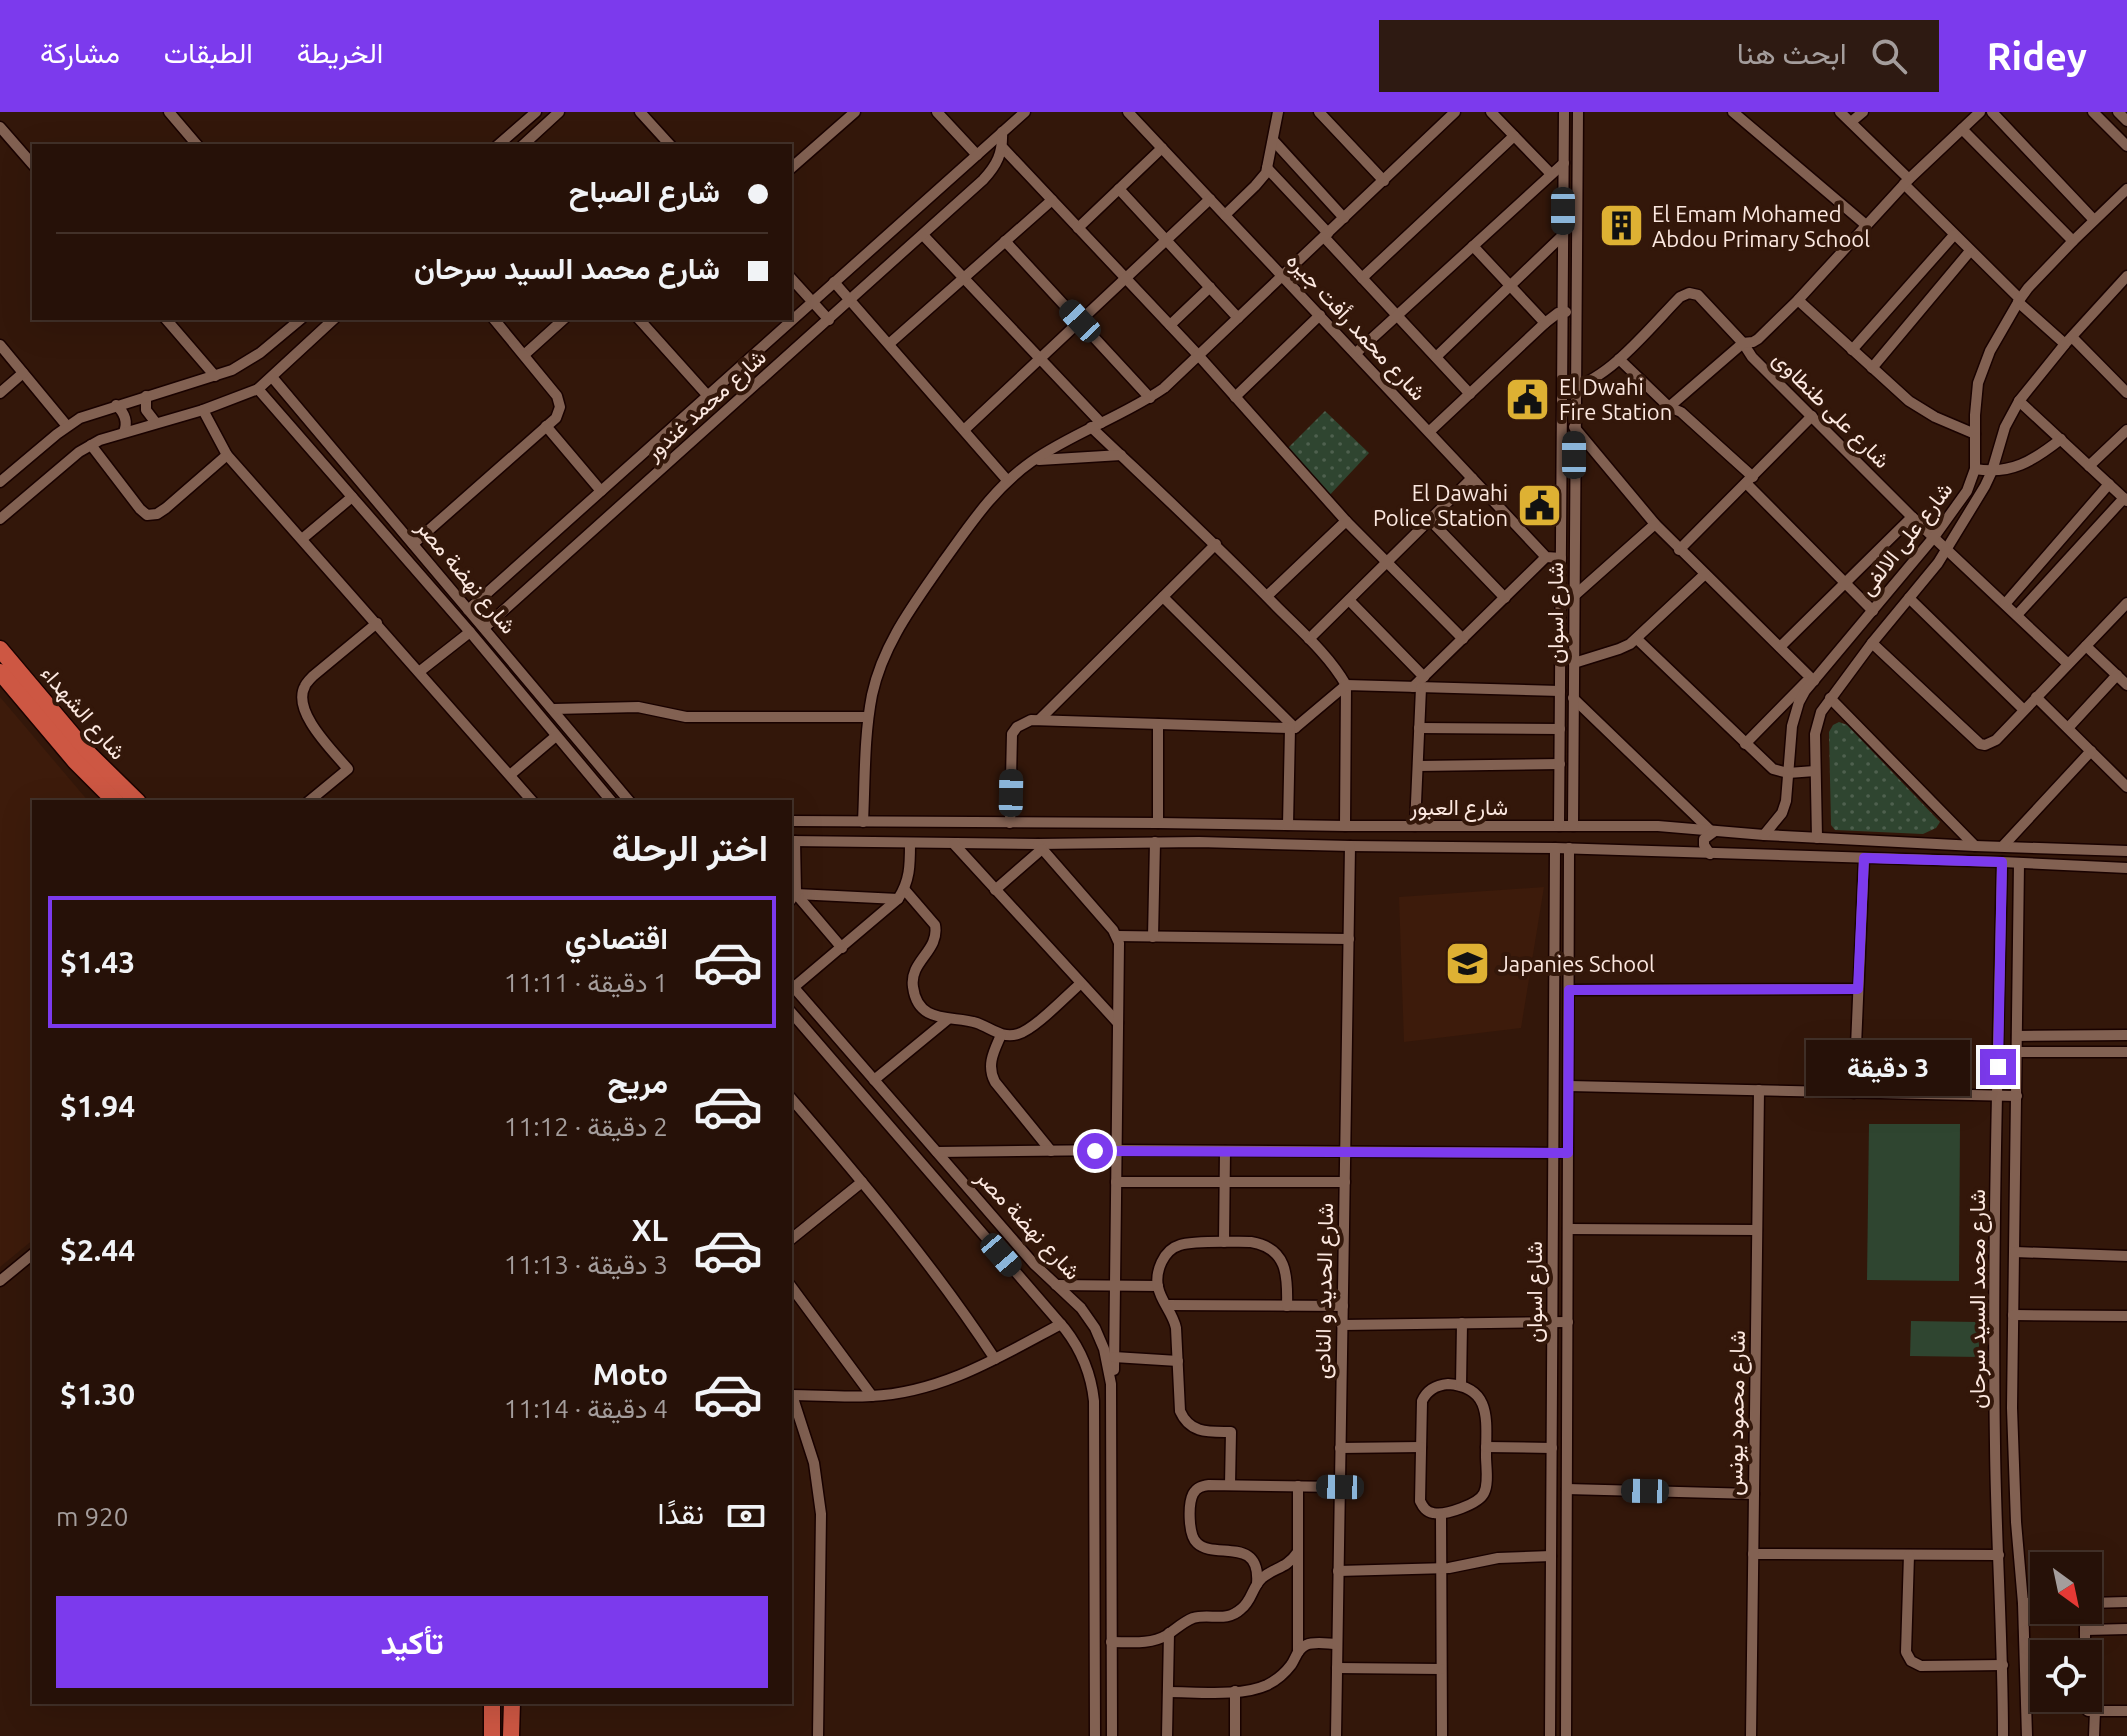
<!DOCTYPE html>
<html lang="ar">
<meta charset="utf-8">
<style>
body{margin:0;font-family:Ubuntu,Vazirmatn,sans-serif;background:#2e1a12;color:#f1f3f6;direction:rtl;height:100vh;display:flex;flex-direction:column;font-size:30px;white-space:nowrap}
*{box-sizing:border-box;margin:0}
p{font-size:26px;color:#a49d9c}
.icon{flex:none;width:44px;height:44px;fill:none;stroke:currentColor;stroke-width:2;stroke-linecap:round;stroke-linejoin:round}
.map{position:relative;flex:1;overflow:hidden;direction:ltr}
.drawer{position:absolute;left:32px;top:688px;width:760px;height:904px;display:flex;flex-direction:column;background:#261108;border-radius:0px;box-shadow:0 8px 32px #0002,0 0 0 2px #423129;direction:rtl}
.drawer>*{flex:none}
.top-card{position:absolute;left:32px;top:32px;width:760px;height:176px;border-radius:0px;box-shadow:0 8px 32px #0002,0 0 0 2px #423129;direction:rtl;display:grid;align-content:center;height:176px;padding:0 24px;background:#261108}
.needle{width:52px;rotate:147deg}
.fabs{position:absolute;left:2030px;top:1440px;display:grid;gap:16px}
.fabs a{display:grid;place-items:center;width:72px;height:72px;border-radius:0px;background:#261108;box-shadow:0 8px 32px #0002,0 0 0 2px #423129;font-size:40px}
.end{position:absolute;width:36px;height:36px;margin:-18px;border:10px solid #7c3aed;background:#fff;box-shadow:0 0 0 4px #fff}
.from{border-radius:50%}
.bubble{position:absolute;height:56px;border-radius:0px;background:#261108;box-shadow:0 8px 32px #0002,0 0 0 2px #423129;font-size:26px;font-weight:700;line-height:56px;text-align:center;direction:rtl}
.car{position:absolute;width:24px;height:48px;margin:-24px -12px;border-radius:10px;box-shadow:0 0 6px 2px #0007;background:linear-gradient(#222 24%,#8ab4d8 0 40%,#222 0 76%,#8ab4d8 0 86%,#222 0)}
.top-card b{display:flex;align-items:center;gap:28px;height:76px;font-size:30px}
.top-card b+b{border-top:2px solid #423129}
.top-card i{width:20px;height:20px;background:#f1f3f6}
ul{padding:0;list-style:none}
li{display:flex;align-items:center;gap:24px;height:132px;margin:0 16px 12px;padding:0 8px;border:4px solid transparent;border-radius:0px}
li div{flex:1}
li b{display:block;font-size:30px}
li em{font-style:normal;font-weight:700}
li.on{border-color:#7c3aed}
li>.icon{width:72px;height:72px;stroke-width:1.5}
h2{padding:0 24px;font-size:36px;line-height:96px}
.pay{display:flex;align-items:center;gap:20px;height:88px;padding:0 24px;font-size:30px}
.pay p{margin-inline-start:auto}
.cta{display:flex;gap:16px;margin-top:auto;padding:16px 24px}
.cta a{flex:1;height:92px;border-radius:0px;background:#7c3aed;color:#fff;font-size:32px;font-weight:700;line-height:92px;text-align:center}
header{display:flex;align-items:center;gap:48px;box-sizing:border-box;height:112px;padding:0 40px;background:#7c3aed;color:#fff}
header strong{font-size:38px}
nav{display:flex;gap:44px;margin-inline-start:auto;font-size:28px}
.search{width:560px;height:72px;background:#2e1a12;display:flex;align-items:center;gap:20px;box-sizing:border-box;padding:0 28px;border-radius:0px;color:#a49d9c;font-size:30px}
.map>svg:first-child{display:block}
.built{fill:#3d1b0b}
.grass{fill:url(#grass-dots)}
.pitch{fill:#2f4530}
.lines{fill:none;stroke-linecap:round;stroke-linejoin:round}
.minor-casing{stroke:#190200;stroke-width:13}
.highway-casing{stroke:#190200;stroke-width:19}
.minor{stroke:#826152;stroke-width:10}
.highway{stroke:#cd5743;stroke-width:16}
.route{stroke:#7c3aed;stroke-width:10}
.labels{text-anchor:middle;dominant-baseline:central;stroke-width:8;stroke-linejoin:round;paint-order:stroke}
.poi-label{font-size:22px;fill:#fce8e0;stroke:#33170a;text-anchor:start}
.street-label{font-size:22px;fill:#fce8e0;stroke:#33170a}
</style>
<header>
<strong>Ridey</strong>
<div class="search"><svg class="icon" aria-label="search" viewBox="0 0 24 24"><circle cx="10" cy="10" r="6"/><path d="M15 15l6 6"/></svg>ابحث هنا</div>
<nav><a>الخريطة</a><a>الطبقات</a><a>مشاركة</a></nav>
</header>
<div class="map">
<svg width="2127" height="1624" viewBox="0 0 2127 1624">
<defs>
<pattern id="grass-dots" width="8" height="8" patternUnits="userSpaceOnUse" patternTransform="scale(2)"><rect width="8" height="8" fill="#2f4530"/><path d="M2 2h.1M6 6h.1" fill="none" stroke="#4e604e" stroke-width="1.8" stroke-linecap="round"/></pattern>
</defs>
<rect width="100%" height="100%" fill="#33170a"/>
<!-- built -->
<g class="built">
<polygon points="0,585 89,690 34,690 34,1127 0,1155"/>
<polygon points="1544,775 1521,916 1404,930 1399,785"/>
</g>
<!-- grass -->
<g class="grass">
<polygon points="1325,299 1369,341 1326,387 1284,340"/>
<polygon points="1839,610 1847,613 1940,710 1936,716 1923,722 1835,718 1831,713 1829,620 1833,613"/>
</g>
<!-- pitch -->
<g class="pitch">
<polygon points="1869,1012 1960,1012 1959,1169 1867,1168"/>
<polygon points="1911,1209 1979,1210 1979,1245 1910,1244"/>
</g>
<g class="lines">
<defs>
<g id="minor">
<polyline points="169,0 198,34"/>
<polyline points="640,0 671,34"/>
<polyline points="937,0 977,43"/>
<polyline points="1128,0 1546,445 1561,446"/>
<polyline points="1319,0 1384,69"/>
<polyline points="1491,0 1551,62"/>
<polyline points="1733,0 1866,113"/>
<polyline points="1840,0 1909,67"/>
<polyline points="1992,0 2094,108"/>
<polyline points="2093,0 2127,34"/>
<polyline points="2118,0 2127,9"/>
<polyline points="1851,10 1863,0"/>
<polyline points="0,15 34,54"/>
<polyline points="1962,17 2073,129"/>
<polyline points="1273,28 1344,106"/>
<polyline points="497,34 536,0"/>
<polyline points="522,34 559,0"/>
<polyline points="1003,36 1199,244 1346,409 1463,527"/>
<polyline points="1267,56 1328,121"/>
<polyline points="790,57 855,0"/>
<polyline points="1904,72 2020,187"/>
<polyline points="1119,77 1238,206"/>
<polyline points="1225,103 1255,74 1266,61 1278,0"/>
<polyline points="1078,116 1162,36"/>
<polyline points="923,123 1101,311"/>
<polyline points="1324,125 1470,282"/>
<polyline points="1005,129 1150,286"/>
<polyline points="1473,134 1545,211"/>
<polyline points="790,165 829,208"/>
<polyline points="1362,166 1514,24"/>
<polyline points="834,170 1007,368"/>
<polyline points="1798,188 1909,289 1935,305 1975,322"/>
<polyline points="2018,190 2065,232"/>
<polyline points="165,206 215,264"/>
<polyline points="638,206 708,284"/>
<polyline points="1170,213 1210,175"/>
<polyline points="2072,225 2127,281"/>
<polyline points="889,232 1052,88"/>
<polyline points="0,233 67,314"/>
<polyline points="1852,238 1954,123"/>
<polyline points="1356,241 1564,51"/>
<polyline points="524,243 565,206"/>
<polyline points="1436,245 1563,123"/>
<polyline points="1619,247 1669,295 1681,300 1753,365"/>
<polyline points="1872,256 1970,139"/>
<polyline points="272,265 630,690"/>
<path d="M 1572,275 C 1609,268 1653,212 1680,185 L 1689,181 L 1698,183 L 1743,231 L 1752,245 L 1912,405 L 2068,552"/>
<polyline points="258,277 470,520 612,690"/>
<polyline points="0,281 23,261"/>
<polyline points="146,284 146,298 156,311"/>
<polyline points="1235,285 1320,203"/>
<polyline points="2019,289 2127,389"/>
<path d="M 116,293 C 125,301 128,310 124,320"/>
<polyline points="1669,295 1743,231 1753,230 1758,227 1798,188 1909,67 1980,0"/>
<polyline points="203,298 227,343 533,690"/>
<polyline points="546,314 601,379"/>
<path d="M 1091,315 C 1154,375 1217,433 1277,495 C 1301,519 1329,543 1346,573 L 1345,714"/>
<polyline points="1574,315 1655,412 1814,569"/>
<polyline points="964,318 1210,87"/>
<polyline points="1430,319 1545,211 1558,201 1566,200"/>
<polyline points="91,333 140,397 147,403 157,402 166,396 227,343"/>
<polyline points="1039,348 1121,343"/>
<polyline points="2089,354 2127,318"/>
<path d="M 1975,357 C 2011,363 2033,349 2061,327"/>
<polyline points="0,370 57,322 80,306 232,258 260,241 302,206"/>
<polyline points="1746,371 1873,499"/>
<polyline points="0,407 79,340 100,328 203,298 258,277 335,206"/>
<polyline points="1430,408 1505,486"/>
<polyline points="302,427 352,385"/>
<polyline points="413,432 556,306 560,295 557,284 493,206"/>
<polyline points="1679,438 1812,304"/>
<polyline points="1267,484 1346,409"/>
<polyline points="1574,484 1655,412"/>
<polyline points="1163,485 1295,616"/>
<polyline points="1909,486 2024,598"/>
<polyline points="1349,488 1424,565"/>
<polyline points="2005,492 2109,372"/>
<polyline points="468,498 1025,0"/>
<polyline points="2017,503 2124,386"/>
<path d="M 484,516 L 983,68 C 997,53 1003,41 1002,20"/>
<polyline points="1309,527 1472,366"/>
<polyline points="1637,527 1773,657 1788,661 1815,659"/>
<polyline points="1872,531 1980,632 1985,633 1996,628 2127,491"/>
<polyline points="2086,534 2127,573"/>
<polyline points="1780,535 1912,405"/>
<polyline points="1574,551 1619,537 1630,532 1705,462"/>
<polyline points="419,560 470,520"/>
<polyline points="1413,575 1546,445"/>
<polyline points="2036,585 2127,675"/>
<polyline points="1573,586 1710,718"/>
<polyline points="1830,586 1975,734"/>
<polyline points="554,597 638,595 686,605 868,605"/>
<polyline points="1039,608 1216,432"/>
<polyline points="1158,612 1158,711"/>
<polyline points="1419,616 1560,617"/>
<polyline points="2068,616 2117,563"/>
<polyline points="1745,632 1806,570"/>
<polyline points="1418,654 1560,652"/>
<polyline points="510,663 556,624"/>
<path d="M 308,690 L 348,657 C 333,639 291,599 305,574 C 305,572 312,565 313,564 L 377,511"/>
<polyline points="790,709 1158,711 1345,714 1658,714 1764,723 1975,734 2127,739"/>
<path d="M 863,710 C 865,668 864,624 872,583 C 883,532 914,492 943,450 C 970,413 993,377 1031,350 C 1072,321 1122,305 1164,276 L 1455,0"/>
<polyline points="1010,711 1012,622 1017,615 1031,608 1290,616 1295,616 1346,573 1560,579"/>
<polyline points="1288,713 1290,616"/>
<polyline points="1415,714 1421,576"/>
<polyline points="1559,714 1564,0"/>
<polyline points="1573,714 1578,0"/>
<polyline points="1764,723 1782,701 1786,689 1792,614 1799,590 1805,579 1934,425 1967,379 1975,357 1975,303 1978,271 1990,239 2020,187 2028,176 2073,129 2127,77"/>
<polyline points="1817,726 1815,622 1821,600 1872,531 1938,451 1985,374 1992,359 2005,315 2019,289 2065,232 2127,164"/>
<polyline points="790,729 1038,732 1199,730 1350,734 1555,736 2002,750 2127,756"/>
<polyline points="954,732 1118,911"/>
<polyline points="1038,732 1113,818 1119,831 1114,1258"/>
<polyline points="2003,734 2091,639"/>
<polyline points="1710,742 1704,733 1704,727 1715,719"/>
<path d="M 2002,750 C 1998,944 1992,1139 1995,1333 C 1996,1430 2003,1527 2003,1624"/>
<polyline points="2019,751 2012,1296 2016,1410 2023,1491 2027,1624"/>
<path d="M 904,777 L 935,813 C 940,839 909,849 913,875 C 918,913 952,903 977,911 C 991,916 1002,927 1018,922 C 1035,917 1066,884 1080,872"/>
<polyline points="995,778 1042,737"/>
<polyline points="796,782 898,787"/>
<polyline points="796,782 842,836"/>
<polyline points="790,789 796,780 795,729"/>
<polyline points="1117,824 1349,827"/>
<polyline points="1153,825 1155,730"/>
<polyline points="790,871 1034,1152 1081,1196 1095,1216 1104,1237 1111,1272 1112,1624"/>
<path d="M 794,875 L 898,787 C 910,769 910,753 910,732"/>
<polyline points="1569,878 1858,877"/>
<path d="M 790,899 L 1065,1217 C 1082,1239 1091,1261 1094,1289 L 1095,1624"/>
<path d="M 1001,923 C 994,939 986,953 995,970 L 1051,1039"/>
<polyline points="2017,924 2127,923"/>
<polyline points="2017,940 2127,940"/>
<polyline points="874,968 947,908"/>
<polyline points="1569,974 2017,984"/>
<polyline points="1854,981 1864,746"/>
<path d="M 790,985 C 863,1070 934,1154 995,1247"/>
<polyline points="937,1040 1117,1038 1558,1041"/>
<polyline points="1116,1070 1345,1070"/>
<polyline points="1568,1117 1757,1118"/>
<polyline points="790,1128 862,1070"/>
<polyline points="1224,1130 1225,1039"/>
<polyline points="2015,1140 2127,1144"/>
<polyline points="0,1169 34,1141"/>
<polyline points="790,1173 872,1284"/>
<polyline points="1056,1173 1158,1174"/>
<polyline points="1167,1193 1343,1194"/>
<polyline points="2013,1203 2127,1204"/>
<polyline points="1342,1213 1568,1210"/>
<polyline points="1114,1245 1178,1249"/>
<path d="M 1448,1272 C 1493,1275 1486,1310 1486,1344 C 1486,1355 1489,1371 1484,1381 C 1479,1392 1445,1404 1433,1401 C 1426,1400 1423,1395 1420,1389 L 1422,1289 C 1427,1278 1436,1273 1448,1272 Z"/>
<polyline points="1461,1274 1462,1211"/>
<path d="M 790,1283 C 817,1283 844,1286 871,1284 C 941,1281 1001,1244 1061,1212"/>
<polyline points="792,1283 814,1351 821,1402 818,1624"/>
<polyline points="1486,1335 1552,1336"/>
<polyline points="1340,1336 1421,1335"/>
<path d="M 1230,1373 L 1231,1320 C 1209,1320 1190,1322 1180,1299 L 1176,1216 C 1173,1201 1161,1190 1158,1175 C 1155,1160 1163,1138 1180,1133 C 1194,1128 1234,1130 1251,1130 C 1287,1136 1288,1163 1287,1194"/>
<polyline points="1567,1377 1754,1382"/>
<polyline points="1441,1402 1442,1624"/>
<polyline points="1753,1442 1999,1443"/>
<polyline points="1909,1443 1906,1540 1911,1549 1921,1554 2003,1553"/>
<polyline points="1338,1459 1449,1456 1498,1446 1551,1444"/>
<path d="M 1257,1472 C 1261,1423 1214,1448 1197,1431 C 1188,1423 1188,1392 1193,1382 C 1197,1375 1202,1374 1209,1373 L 1340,1375"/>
<polyline points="2023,1491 2044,1491"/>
<polyline points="2088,1491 2127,1490"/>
<polyline points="2085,1518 2127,1517"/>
<path d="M 1111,1530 C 1130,1530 1150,1533 1167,1523 C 1176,1517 1183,1510 1193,1506 C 1210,1501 1226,1511 1241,1497 C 1252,1489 1252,1475 1262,1466 C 1275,1455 1286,1457 1297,1441"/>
<polyline points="1298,1540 1298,1374"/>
<polyline points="2085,1542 2085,1498"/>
<polyline points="1337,1556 1441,1557"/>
<path d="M 1168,1580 C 1197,1580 1241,1585 1267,1573 C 1277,1568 1285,1561 1291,1553 C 1296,1546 1297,1537 1306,1533 C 1315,1529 1328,1532 1337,1532"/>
<polyline points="2084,1586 2084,1595 2088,1599 2127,1599"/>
<polyline points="1167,1624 1169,1521"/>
<polyline points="1235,1624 1235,1579"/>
<polyline points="1336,1624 1350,734"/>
<polyline points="1550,1624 1555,736"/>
<polyline points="1566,1624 1569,736"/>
<polyline points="1751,1624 1759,978"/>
<polyline points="2094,1624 2095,1599"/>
</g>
<g id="highway">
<polyline points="0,537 86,639 138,690"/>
<polyline points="0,560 75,649 116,690"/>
<polyline points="492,1624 492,1590"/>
<polyline points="511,1624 512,1590"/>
</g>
</defs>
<!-- minor casing -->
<use href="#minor" class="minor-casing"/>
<!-- highway casing -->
<use href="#highway" class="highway-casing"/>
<!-- minor -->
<use href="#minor" class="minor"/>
<!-- highway -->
<use href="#highway" class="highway"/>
</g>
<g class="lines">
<!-- route -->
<polyline class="route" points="1095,1039 1568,1041 1569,878 1858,877 1864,746 2002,750 1998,955"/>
</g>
<!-- icons -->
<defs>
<symbol id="building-square" viewBox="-11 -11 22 22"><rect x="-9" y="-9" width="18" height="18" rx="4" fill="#deb133" stroke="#33170a"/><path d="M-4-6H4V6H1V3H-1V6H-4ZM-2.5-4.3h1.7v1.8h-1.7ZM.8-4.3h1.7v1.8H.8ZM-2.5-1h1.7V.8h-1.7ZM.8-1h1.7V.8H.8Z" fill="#111"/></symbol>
<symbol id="civic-square" viewBox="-11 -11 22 22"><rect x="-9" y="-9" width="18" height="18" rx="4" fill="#deb133" stroke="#33170a"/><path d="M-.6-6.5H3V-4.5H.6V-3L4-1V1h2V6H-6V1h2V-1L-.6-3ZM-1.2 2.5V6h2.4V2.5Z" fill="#111"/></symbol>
<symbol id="school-square" viewBox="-11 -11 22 22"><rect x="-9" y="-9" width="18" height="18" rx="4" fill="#deb133" stroke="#33170a"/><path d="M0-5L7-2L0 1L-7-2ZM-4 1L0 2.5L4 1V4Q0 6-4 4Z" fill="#111"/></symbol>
</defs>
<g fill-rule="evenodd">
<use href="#building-square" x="1596" y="88" width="51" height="51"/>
<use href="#civic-square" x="1502" y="262" width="51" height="51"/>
<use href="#civic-square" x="1514" y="368" width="51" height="51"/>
<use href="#school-square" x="1442" y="826" width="51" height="51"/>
</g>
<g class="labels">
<!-- poi labels -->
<g class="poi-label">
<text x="1652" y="101">El Emam Mohamed<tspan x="1652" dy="25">Abdou Primary School</tspan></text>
<text x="1559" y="274">El Dwahi<tspan x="1559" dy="25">Fire Station</tspan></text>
<text x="1508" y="380" text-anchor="end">El Dawahi<tspan x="1508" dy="25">Police Station</tspan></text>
<text x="1498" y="851">Japanies School</text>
</g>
<!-- street labels -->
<g class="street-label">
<text transform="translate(1357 214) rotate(47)">شارع محمد رأفت جيره</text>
<text transform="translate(705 292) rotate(-42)">شارع محمد غندور</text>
<text transform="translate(1832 297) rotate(45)">شارع على طنطاوى</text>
<text transform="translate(1905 426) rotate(-52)">شارع على الالفى</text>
<text transform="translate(467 464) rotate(50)">شارع نهضة مصر</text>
<text transform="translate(1554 501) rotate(-90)">شارع اسوان</text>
<text transform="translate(84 600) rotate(49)">شارع الشهداء</text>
<text x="1459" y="694">شارع العبور</text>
<text transform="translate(1029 1112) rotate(47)">شارع نهضة مصر</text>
<text transform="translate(1323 1179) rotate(-89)">شارع الحديد و النادى</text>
<text transform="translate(1533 1180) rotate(-90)">شارع اسوان</text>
<text transform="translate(1976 1187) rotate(-90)">شارع محمد السيد سرحان</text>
<text transform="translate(1735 1301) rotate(-89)">شارع محمود يونس</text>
</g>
</g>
</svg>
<div class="fabs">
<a><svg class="needle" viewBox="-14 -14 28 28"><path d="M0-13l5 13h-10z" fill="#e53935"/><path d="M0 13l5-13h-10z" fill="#a49d9c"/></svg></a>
<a><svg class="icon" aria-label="locate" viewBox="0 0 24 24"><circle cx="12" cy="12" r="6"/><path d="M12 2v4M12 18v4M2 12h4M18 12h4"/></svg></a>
</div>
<i class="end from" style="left:1095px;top:1039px"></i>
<i class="end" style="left:1998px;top:955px"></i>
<div class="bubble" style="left:1806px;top:928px;width:164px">3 دقيقة</div>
<i class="car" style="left:1563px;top:99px;rotate:180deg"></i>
<i class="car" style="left:1080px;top:209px;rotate:317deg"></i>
<i class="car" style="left:1574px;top:343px;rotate:0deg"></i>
<i class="car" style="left:1011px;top:681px;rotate:1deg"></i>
<i class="car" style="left:1001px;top:1143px;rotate:139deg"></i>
<i class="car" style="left:1340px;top:1375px;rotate:271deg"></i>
<i class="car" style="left:1645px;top:1379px;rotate:271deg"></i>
<div class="top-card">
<b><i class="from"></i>شارع الصباح</b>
<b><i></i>شارع محمد السيد سرحان</b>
</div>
<section class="drawer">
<h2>اختر الرحلة</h2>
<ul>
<li class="on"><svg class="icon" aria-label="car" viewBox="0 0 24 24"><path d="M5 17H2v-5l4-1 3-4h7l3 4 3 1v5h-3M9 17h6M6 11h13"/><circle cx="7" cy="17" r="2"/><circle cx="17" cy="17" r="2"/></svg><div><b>اقتصادي</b><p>1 دقيقة · 11:11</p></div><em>$1.43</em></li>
<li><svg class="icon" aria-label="car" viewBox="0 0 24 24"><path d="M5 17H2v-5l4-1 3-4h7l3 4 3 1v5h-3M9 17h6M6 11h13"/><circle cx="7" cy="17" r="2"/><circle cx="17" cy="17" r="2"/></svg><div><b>مريح</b><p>2 دقيقة · 11:12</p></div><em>$1.94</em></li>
<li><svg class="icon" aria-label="car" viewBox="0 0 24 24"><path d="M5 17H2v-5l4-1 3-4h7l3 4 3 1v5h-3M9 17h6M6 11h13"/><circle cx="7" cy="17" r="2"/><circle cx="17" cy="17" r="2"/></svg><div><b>XL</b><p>3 دقيقة · 11:13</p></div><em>$2.44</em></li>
<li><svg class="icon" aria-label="car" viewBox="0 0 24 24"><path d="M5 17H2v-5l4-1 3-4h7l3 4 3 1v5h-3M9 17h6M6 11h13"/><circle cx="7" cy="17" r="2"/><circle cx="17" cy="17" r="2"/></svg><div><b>Moto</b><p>4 دقيقة · 11:14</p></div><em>$1.30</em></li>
</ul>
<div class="pay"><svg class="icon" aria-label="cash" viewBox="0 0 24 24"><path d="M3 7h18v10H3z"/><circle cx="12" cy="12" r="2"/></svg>نقدًا<p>920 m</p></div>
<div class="cta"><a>تأكيد</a></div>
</section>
</div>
